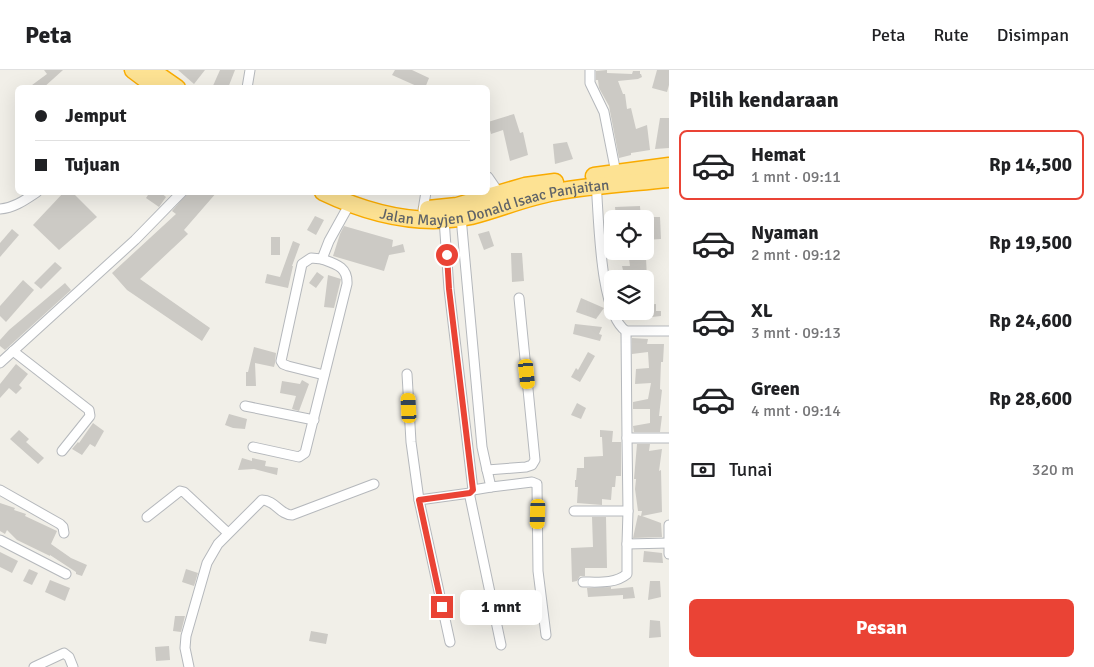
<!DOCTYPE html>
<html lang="id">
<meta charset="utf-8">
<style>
body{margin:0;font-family:Signika,sans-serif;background:#f6f6f6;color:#202124;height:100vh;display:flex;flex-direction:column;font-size:19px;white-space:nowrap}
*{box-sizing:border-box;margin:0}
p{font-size:16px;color:#757577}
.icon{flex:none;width:28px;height:28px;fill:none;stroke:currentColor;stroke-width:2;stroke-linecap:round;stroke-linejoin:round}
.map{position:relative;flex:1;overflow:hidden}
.sheet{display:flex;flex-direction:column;background:#fff;width:425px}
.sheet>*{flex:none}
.hud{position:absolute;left:15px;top:15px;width:475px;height:110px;border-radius:8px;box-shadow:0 5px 20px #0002;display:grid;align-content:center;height:110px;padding:0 20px;background:#fff}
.fabs{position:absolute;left:604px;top:140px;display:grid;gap:10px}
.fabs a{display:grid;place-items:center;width:50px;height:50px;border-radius:8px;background:#fff;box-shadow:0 5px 20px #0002;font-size:25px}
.end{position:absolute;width:22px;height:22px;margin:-11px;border:6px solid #ea4335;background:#fff;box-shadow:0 0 0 2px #fff}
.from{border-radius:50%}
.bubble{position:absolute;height:35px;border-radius:8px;background:#fff;box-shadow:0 5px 20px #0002;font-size:16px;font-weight:700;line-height:35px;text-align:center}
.car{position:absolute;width:15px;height:30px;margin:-15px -8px;border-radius:6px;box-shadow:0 0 4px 1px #0007;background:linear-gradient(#f5c518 24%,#345 0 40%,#f5c518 0 76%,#345 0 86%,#f5c518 0)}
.hud b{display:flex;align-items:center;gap:18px;height:48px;font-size:19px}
.hud b+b{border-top:1px solid #e0e0e0}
.hud i{width:12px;height:12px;background:#202124}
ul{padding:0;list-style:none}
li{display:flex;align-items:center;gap:15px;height:70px;margin:0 10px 8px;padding:0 10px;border:2px solid transparent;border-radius:8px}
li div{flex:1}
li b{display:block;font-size:19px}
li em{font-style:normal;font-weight:700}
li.selected{border-color:#ea4335}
li>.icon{width:45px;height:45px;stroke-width:1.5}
h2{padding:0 20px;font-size:22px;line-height:60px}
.pay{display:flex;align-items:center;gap:12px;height:55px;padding:0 20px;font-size:19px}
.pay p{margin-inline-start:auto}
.cta{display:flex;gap:10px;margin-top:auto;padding:10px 20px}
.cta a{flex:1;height:58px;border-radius:8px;background:#ea4335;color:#fff;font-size:20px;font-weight:700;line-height:58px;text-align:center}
header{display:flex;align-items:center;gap:30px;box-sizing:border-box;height:70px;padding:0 25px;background:#fff;border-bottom:1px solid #e0e0e0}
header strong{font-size:24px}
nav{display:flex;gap:28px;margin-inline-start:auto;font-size:18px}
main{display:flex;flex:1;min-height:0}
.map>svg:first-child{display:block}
.building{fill:#cccac5}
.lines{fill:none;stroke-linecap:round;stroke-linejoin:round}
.street-casing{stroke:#b5b8bc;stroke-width:11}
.highway-casing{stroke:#f9ab00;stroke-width:19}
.street{stroke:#fff;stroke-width:9}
.highway{stroke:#fde293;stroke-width:16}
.route{stroke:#ea4335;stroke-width:6}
.labels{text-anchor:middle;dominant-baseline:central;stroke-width:5;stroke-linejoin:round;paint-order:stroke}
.street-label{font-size:15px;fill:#5f6368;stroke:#fff}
</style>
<header>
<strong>Peta</strong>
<nav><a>Peta</a><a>Rute</a><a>Disimpan</a></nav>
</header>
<main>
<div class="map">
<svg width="669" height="597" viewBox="0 0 669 597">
<rect width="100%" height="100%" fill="#f1efe8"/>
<!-- building -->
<g class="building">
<polygon points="44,0 63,0 43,18 28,18 47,4"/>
<polygon points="178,0 205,0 194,14"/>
<polygon points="220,0 235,0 228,18 212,18"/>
<polygon points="395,0 412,0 429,8 425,18 421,18 392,5"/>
<polygon points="607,0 607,3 632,4 633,1 640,1 640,4 641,4 642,7 638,9 618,11 623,24 625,24 627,39 631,38 636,59 647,55 650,80 631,83 631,85 619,88 609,36 599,18 598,10 596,10 596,1"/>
<polygon points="657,0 669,0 669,15 667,22 652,18"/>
<polygon points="514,44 520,63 523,62 528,85 510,91 503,60 491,64 488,52"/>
<polygon points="660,48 669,48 669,78 655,79"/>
<polygon points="567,72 573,89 555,94 553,74"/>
<polygon points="64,122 72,122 97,147 59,180 33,155"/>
<polygon points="150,122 160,122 166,127 159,137 146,128"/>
<polygon points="188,122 217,122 184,160 188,164 140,209 210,258 202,271 127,220 112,203 176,144 172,141"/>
<polygon points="640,136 641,149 616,149 615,137"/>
<polygon points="315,146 324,150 316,165 307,160"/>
<polygon points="645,147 660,147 661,169 645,170"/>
<polygon points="344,156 393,170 392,177 403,174 405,182 389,185 384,201 333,186 340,164"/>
<polygon points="12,159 19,165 0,187 0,173"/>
<polygon points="489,161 494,176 484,180 478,164"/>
<rect x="271" y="167" width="9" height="18"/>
<polygon points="293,171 300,174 292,196 293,196 288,218 265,213 267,204 280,207"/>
<polygon points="628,181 646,181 648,187 646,188 647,209 625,209 622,196 630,196"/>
<polygon points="511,183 522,183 524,211 512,212"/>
<polygon points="55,192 62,198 41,219 34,213"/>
<polygon points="317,202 324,207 316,218 309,213"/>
<polygon points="328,205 341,209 334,238 324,237"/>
<polygon points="23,210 34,220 6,252 0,246 0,236"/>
<polygon points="65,213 71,220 5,280 0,276 0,270 9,260"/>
<polygon points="581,228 604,238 596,249 576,242"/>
<polygon points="656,234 656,241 661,241 661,246 634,249 634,241 645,241 645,235"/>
<polygon points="575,254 602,257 599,264 602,265 600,271 573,264"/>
<polygon points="632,268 648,269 647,274 664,274 663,292 661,292 660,319 662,320 659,346 662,346 660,362 634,362 633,356 650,353 650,339 633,339 633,332 648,329 651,313 635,314 636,299 649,298 648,282 632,284"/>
<polygon points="254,277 276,283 275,293 274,297 255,293 256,316 246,316 246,302 248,302"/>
<polygon points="588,282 595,286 580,312 571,307 576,298 578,300"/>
<polygon points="16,294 28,304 19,315 22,318 16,324 9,318 0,328 0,314"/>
<polygon points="302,310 309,314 299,341 292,339 296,326 280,323 282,311 300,314"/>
<polygon points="577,333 586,338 581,349 571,345"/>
<polygon points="229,344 247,349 245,359 233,358 225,355"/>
<polygon points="93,353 104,361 95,377 90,374 82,385 72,379 78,372 79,373"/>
<polygon points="19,360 29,369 26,372 44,388 38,394 10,369"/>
<polygon points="600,360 613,361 612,372 621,372 621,406 616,406 615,417 612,417 611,430 602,429 602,435 577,433 578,417 575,417 575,410 576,410 577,398 584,398 584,387 603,386 602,367 600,367"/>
<polygon points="637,374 650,374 649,381 662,379 659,401 661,400 662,442 642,446 661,453 662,467 633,468 638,445 641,446 642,441 638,441 635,419 636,409 634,409"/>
<polygon points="242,388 252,391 252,388 266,391 265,396 278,398 277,405 254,399 238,400"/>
<polygon points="0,433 15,438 14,440 26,444 25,446 57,461 51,474 71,488 87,495 82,506 76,504 76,502 50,485 50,486 17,470 7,460 5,464 0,461"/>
<polygon points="592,447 606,447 607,498 585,498 585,506 580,506 577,511 572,512 571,478 593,477"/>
<polygon points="644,481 662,483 663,493 643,492"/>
<polygon points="0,482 18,491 12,503 0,497"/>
<polygon points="29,499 38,503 32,515 23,511"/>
<polygon points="186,499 198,503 194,516 182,512"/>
<polygon points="50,510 70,518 65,531 45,522"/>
<polygon points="650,511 660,511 661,527 648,530"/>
<polygon points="611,517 611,519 633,517 635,528 623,529 623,525 588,527 587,518"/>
<polygon points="175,546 185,546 181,562 173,561"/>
<polygon points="650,550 660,551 661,567 649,568"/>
<polygon points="311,561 328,564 326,574 309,571"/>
<polygon points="169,576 170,590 156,591 155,577"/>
</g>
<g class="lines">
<defs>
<g id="street">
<polyline points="590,0 590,13 604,42 616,103"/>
<polyline points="247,18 250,0"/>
<polyline points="488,107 499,123"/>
<path d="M 596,113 C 599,145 599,243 626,261 L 669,261"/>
<path d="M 0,139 C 14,138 25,130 37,122"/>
<polyline points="423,140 426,122"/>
<polyline points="461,147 482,377 487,400 526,397 532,395 535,390 519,228"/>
<polyline points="444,149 449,219 473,420"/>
<polyline points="322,189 311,188 302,194 281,291 283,294 288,296 324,305"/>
<polyline points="626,261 627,368 669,368"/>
<polyline points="13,281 89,340 90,346 62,381"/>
<polyline points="0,293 135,170 182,122"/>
<polyline points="407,304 411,372 419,430"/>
<polyline points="245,336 314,350"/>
<polyline points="627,368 628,441"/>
<path d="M 253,377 L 299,387 L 305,383 L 347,214 C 348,197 336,194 322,189 L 329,171 L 349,135"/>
<polyline points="487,400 491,417 532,412 537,414 538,501 546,565"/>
<polyline points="491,417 473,420 470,423 470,427 501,575"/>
<polyline points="0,420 60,454 63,457 64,463"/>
<polyline points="574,441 628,441 627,474 669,473"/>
<polyline points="147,447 180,421 184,422 228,463"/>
<polyline points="669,455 669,484"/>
<polyline points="0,470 66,504"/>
<path d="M 583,512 C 598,512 615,514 627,504 L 627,474"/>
<polyline points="450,572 419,430 470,423"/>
<polyline points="34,597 64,583 69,587 73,597"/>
<path d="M 189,597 L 185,578 L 186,566 L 207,493 L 218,474 L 262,430 C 275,430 280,445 292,445 L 374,414"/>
</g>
<g id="highway">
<polyline points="133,0 157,18"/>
<polyline points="151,0 177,18"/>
<polyline points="594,106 669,96"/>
<path id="s1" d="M 323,122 C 369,144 419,157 471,146 C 499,139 526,127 555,122 C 592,115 631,113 669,109"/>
<polyline points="428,139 457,136 525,116 555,112"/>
</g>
</defs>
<!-- street casing -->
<use href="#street" class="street-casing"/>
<!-- highway casing -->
<use href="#highway" class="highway-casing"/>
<!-- street -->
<use href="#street" class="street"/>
<!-- highway -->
<use href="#highway" class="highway"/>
</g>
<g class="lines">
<!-- route -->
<polyline class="route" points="442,537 419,430 470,423 473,420 449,219 447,185"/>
</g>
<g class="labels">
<!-- street labels -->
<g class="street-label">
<text stroke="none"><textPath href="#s1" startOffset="178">Jalan Mayjen Donald Isaac Panjaitan</textPath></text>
</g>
</g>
</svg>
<div class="fabs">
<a><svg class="icon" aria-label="locate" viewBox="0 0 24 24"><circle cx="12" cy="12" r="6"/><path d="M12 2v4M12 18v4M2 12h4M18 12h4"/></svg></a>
<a><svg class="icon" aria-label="layers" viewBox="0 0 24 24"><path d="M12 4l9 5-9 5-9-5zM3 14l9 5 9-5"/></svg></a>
</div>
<i class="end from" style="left:447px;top:185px"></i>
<i class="end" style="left:442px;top:537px"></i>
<div class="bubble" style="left:460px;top:520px;width:82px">1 mnt</div>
<i class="car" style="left:527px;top:304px;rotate:174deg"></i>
<i class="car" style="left:409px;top:338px;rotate:357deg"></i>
<i class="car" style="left:538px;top:444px;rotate:182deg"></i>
<div class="hud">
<b><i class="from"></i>Jemput</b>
<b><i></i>Tujuan</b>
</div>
</div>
<section class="sheet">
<h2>Pilih kendaraan</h2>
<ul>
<li class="selected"><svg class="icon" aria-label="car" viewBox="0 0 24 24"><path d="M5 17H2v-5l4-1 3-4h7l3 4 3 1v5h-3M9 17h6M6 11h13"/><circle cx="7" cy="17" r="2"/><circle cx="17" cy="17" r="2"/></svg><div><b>Hemat</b><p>1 mnt · 09:11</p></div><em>Rp 14,500</em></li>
<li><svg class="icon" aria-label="car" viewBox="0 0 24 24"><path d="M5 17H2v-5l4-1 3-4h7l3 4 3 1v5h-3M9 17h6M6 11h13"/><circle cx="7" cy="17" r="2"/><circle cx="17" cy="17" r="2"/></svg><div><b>Nyaman</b><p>2 mnt · 09:12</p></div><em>Rp 19,500</em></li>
<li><svg class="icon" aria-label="car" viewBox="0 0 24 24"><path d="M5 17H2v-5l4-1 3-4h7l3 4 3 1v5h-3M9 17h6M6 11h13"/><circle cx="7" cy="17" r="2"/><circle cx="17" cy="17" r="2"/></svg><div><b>XL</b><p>3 mnt · 09:13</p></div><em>Rp 24,600</em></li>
<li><svg class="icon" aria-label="car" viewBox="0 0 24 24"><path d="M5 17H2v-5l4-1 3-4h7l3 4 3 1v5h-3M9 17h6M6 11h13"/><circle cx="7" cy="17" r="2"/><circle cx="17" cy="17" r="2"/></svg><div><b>Green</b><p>4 mnt · 09:14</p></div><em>Rp 28,600</em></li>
</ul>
<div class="pay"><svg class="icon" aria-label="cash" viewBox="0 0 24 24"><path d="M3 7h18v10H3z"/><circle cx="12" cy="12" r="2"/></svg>Tunai<p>320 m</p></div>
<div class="cta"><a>Pesan</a></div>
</section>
</main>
